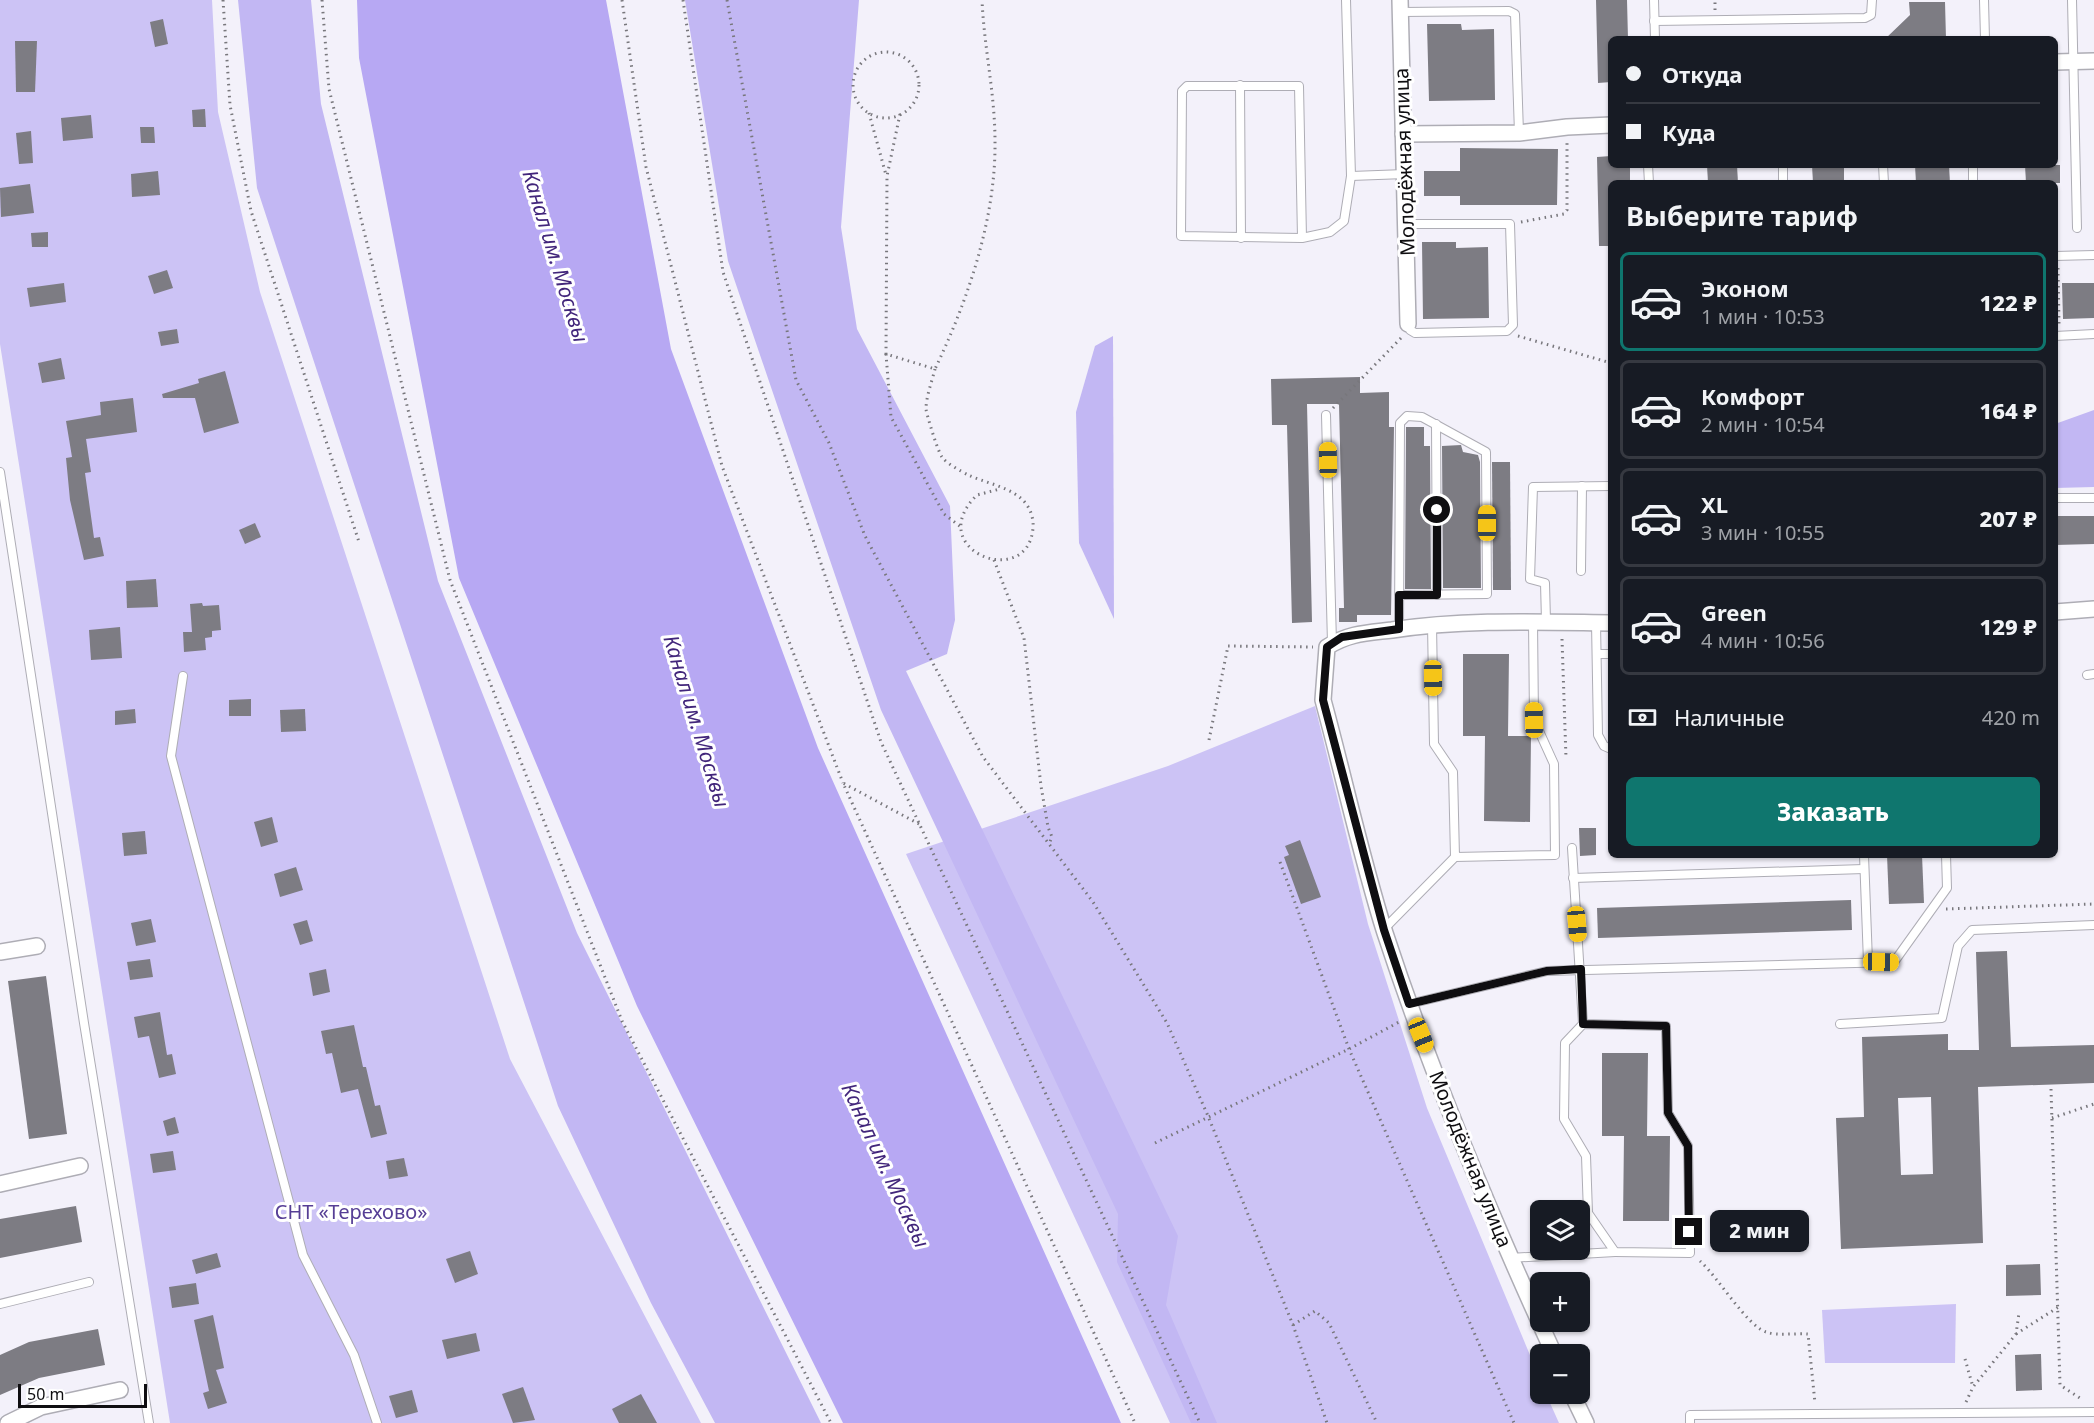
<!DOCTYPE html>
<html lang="ru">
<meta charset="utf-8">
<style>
body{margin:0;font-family:"Noto Sans",sans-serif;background:#242831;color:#f1f3f6;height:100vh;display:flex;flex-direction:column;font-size:22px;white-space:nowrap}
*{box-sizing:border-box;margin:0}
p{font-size:20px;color:#9ea1a6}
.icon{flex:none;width:33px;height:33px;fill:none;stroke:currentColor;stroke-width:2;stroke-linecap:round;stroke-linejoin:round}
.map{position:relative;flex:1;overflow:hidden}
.sheet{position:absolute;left:1608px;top:180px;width:450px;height:678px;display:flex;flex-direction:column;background:#171b24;border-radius:9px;box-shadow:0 2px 4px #0004}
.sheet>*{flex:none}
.banner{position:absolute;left:1608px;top:36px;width:450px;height:132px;border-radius:9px;box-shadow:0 2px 4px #0004;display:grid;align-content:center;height:132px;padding:0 18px;background:#171b24}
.controls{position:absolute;left:1530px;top:1200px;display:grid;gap:12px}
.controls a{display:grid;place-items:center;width:60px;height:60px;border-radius:9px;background:#171b24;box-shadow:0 2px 4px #0004;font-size:30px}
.scale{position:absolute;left:18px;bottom:15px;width:129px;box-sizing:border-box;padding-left:6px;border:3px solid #0f0e11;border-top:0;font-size:16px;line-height:21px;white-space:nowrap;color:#0f0e11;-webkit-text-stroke:4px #fff;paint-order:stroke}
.end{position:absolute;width:27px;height:27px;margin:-14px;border:8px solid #0f0e11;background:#fff;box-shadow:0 0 0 3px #fff}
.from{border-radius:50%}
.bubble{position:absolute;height:42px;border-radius:9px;background:#171b24;box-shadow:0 2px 4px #0004;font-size:20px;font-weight:800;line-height:42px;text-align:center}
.car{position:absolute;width:18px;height:36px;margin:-18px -9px;border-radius:8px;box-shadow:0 0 4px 2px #0007;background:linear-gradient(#f5c518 24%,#345 0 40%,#f5c518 0 76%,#345 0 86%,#f5c518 0)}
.banner b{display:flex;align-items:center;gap:21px;height:57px;font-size:22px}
.banner b+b{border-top:2px solid #363941}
.banner i{width:15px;height:15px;background:#f1f3f6}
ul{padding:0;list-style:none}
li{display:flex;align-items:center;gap:18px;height:99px;margin:0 12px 9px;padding:0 6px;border:3px solid #363941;border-radius:9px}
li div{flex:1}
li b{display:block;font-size:22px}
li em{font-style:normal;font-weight:800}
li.active{border-color:#0f766e}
li>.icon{width:54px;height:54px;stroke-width:1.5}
h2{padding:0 18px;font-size:27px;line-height:72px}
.pay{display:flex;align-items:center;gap:15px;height:66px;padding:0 18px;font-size:22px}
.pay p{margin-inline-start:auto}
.action{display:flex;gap:12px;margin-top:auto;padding:12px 18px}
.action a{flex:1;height:69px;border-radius:9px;background:#0f766e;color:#fff;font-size:24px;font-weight:800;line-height:69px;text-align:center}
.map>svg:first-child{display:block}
.green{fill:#ccc3f5}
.forest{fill:#c2b7f3}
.water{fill:#b7a8f3}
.building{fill:#7d7c83;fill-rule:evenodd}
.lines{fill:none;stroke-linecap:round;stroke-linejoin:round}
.lane-casing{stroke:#aeadb5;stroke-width:10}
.street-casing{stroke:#aeadb5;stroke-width:18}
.path{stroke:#78777c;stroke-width:3;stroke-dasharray:1.5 4.5;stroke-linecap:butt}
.lane{stroke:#fff;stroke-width:8}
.street{stroke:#fff;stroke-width:15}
.route{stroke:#0f0e11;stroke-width:8}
.labels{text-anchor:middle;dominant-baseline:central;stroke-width:6;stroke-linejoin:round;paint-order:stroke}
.street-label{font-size:20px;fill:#0f0e11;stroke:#fff}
.park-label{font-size:20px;fill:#563e95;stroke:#fff}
.water-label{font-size:21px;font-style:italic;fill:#42267b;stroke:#fff}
</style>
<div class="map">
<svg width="2094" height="1423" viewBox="0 0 2094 1423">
<rect width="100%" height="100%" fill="#f3f1fa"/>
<!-- green -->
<g class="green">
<polygon points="0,0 212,0 218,112 260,292 510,1059 701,1423 170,1423 0,344"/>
<polygon points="1315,706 1368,924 1427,1108 1540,1379 1540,1394 1546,1394 1559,1423 1170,1423 906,854 1168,766"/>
<polygon points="1956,1304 1955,1363 1825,1363 1822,1310"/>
</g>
<!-- forest -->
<g class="forest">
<polygon points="238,0 311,0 321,104 438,581 577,933 821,1423 715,1423 651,1303 558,1106 257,188"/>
<polygon points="685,0 859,0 841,227 857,329 950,506 955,620 947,654 906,671 1178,1236 1166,1305 1217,1423 1191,1423 1117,1262 1118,1214 881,710 728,261"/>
<polygon points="1113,336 1114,619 1079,543 1076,412 1095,346"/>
<polygon points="2094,410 2094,487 2055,488 2055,424"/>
</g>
<!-- water -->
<polygon class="water" points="357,0 606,0 671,349 818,748 1121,1423 843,1423 637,1006 459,578 359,58"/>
<!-- building -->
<g class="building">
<polygon points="1596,0 1627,0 1628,39 1611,39 1611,82 1598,83"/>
<polygon points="1909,2 1945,2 1946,39 1885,39 1910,15"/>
<polygon points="163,19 168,44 155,47 150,22"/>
<polygon points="1427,24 1461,24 1462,30 1494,29 1495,100 1429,101"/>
<polygon points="15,41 37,41 35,92 16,92"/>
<polygon points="205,109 206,127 193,127 192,110"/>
<polygon points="91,115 93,138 63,141 61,118"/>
<polygon points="140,127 154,127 155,143 141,143"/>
<polygon points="31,131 33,163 19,164 16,133"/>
<polygon points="1460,148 1558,149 1557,205 1460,205 1460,196 1424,196 1424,171 1460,171"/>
<polygon points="1611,156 1611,165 1630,165 1630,183 1611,183 1611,246 1599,246 1597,157"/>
<polygon points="1707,165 1737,165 1738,183 1708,183"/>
<polygon points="1812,165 1844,165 1844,183 1813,183"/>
<polygon points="1915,165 1949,165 1950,183 1916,183"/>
<polygon points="2025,165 2060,165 2060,183 2026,183"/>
<polygon points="158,171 160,195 132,197 131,174"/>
<polygon points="30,184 34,213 1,217 0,188"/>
<polygon points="48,232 48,247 32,247 31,233"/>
<polygon points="1422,242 1456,242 1456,248 1488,247 1489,318 1423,319"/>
<polygon points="167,270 173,288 154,294 148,276"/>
<polygon points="64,283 66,302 30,307 27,288"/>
<polygon points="2062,283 2094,283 2094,318 2063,319"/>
<polygon points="177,329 179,343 161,346 158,332"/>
<polygon points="61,358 65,379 42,383 38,363"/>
<polygon points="225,371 239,423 204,433 195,398 163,398 162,394 199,383 198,379"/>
<polygon points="1360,377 1360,393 1389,392 1389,427 1394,427 1391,615 1357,615 1357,622 1339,622 1339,608 1344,608 1339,404 1307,404 1312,622 1292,623 1287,425 1272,425 1271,379"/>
<polygon points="133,398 137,432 86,439 91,472 85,473 94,538 100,537 104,556 84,560 70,500 66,458 72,457 66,421 101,415 100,402"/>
<polygon points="1406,427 1424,427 1424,446 1430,446 1431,589 1405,589"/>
<polygon points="1461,445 1463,452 1478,455 1480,462 1481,588 1443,588 1442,446"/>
<polygon points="1492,462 1510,462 1511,590 1493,590"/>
<polygon points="2055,516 2094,516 2094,544 2055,545"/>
<polygon points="255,523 261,537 245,544 239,530"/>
<polygon points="156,579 158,607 127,608 126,581"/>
<polygon points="202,603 203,606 219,605 221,630 212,631 212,637 205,638 206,650 184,652 183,632 192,632 190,604"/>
<polygon points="120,627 122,658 91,660 89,630"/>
<polygon points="1463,654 1509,654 1508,736 1531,736 1530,822 1484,821 1485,736 1463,736"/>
<polygon points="251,699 251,716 229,716 229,700"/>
<polygon points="135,709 136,723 115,725 115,711"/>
<polygon points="305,709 306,731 281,732 280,710"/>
<polygon points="272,817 278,842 261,847 254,822"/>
<polygon points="1579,828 1596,828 1596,855 1580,856"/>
<polygon points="145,831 147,854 124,856 122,833"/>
<polygon points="1300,840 1321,897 1301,904 1284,857 1289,855 1285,846"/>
<polygon points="1887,855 1922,855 1924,903 1889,904"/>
<polygon points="296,867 303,890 280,897 274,874"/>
<polygon points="1851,900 1852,930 1598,938 1597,908"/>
<polygon points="151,919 156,942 136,946 131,923"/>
<polygon points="307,920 313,941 300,945 293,924"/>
<path d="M 2007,951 L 2011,1047 L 2094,1045 L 2094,1083 L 1978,1087 L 1983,1243 L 1841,1249 L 1836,1118 L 1864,1117 L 1862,1037 L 1948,1034 L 1948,1050 L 1979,1050 L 1976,952 ZM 1931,1097 L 1933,1174 L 1901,1175 L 1898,1098 Z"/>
<polygon points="150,959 153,977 130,980 127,962"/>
<polygon points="326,969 330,992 313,996 309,973"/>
<polygon points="46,976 67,1134 29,1139 8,981"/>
<polygon points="160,1012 167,1055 172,1054 176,1074 159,1078 149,1036 138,1038 134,1017"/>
<polygon points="354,1025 363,1067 366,1067 375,1106 380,1105 387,1134 371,1138 358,1089 341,1093 332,1053 326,1054 321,1031"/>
<polygon points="1602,1053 1648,1053 1647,1136 1670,1136 1669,1221 1623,1221 1624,1136 1602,1136"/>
<polygon points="175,1117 179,1133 167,1136 163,1121"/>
<polygon points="173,1151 176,1170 153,1173 150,1154"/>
<polygon points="404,1158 408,1176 389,1179 386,1161"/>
<polygon points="76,1206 82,1242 0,1258 0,1219"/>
<polygon points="470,1251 478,1274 455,1283 446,1259"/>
<polygon points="217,1253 221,1267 196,1274 192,1260"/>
<polygon points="2040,1264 2041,1295 2006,1296 2006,1265"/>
<polygon points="196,1283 199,1304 172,1308 169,1287"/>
<polygon points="213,1315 224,1368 216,1370 227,1403 208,1409 203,1393 209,1391 194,1320"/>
<polygon points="98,1329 105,1365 39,1378 0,1395 0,1355 29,1342"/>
<polygon points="476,1333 480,1351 447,1359 442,1340"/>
<polygon points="2041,1354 2042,1390 2016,1391 2015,1355"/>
<polygon points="523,1387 535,1420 513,1423 502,1394"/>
<polygon points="412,1390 418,1412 396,1418 389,1396"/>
<polygon points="641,1394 657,1423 619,1423 612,1409"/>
</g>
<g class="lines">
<defs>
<g id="lane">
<polyline points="1654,0 1655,39"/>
<polyline points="1984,0 1985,39"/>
<polyline points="2072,0 2077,228"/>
<polyline points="1401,12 1509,11 1515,14 1519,133"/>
<polyline points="1654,21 1865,18 1871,15 1872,0"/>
<polyline points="1240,85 1241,238"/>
<polyline points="1648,165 1649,183"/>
<polyline points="1783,165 1783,183"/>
<polyline points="1883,165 1884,183"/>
<polyline points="1973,165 1973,183"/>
<polyline points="1351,176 1405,174"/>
<polyline points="1407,224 1510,224 1513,325 1507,331 1415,333 1410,330 1408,324"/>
<polyline points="1302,238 1299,86 1187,86 1182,91 1181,236 1302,238 1330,232 1344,221 1351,176 1346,0"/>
<polyline points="2055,256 2094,255"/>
<polyline points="2055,336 2094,334"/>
<polyline points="1326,415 1332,643"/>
<polyline points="1436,424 1437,595"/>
<polyline points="0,472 84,1023 149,1423"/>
<polyline points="2055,498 2094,498"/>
<polyline points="1581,571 1582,486"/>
<polyline points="1399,595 1487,594 1486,452 1422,417 1407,416 1400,423 1399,629"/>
<polyline points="1546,621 1545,583 1530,579 1533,487 1611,486"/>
<polyline points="1596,623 1598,735 1604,746 1611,749"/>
<polyline points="1432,624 1434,744 1453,772 1455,857 1555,855 1554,764 1534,720 1533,621"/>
<polyline points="1597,654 1611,654"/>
<polyline points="2087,675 2094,674"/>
<polyline points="183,676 171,756 303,1255 354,1355 377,1423"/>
<polyline points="1572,848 1583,1024 1565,1043 1564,1119 1586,1156 1588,1213 1615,1252 1690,1253 1688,1146 1668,1113 1666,1026 1583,1024"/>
<polyline points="1864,855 1868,962"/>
<polyline points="1573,878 1864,869"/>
<polyline points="1384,929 1455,857"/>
<polyline points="1409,1004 1547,971 1894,962 1947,888 1946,855"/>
<polyline points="1840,1024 1942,1018 1958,946 1972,930 2094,925"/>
<polyline points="1510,1258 1615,1252"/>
<polyline points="0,1304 89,1282"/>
<polyline points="1690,1423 1690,1415 2094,1412"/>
</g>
<g id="street">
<polyline points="1400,0 1408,324"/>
<polyline points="2055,62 2094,61"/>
<polyline points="1403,134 1519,133 1567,127 1611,125"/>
<polyline points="2055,612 2094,609"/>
<polyline points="0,952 37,946"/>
<polyline points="0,1184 80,1166"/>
<path d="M 1554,1354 C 1491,1217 1432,1076 1385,933 C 1361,857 1344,777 1323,700 L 1327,647 C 1349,633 1367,633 1392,630 C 1465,619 1538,622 1611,623"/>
<polyline points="1572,1394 1586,1423"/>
<polyline points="8,1423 41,1407 120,1390"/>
</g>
</defs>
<!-- lane casing -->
<use href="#lane" class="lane-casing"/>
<!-- street casing -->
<use href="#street" class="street-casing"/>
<!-- path -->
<g class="path">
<polyline points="223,0 230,105 251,211 359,542"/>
<polyline points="322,0 329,89 450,580 622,1021 831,1423"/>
<polyline points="622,0 646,167 722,466 843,783"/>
<polyline points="683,0 723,272 881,742 1200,1423"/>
<polyline points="727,0 796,380 829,443 865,536 983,757 1093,902 1167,1023 1208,1116 1293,1325 1327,1423"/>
<polyline points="1715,10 1715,0"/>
<circle cx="886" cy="85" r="33"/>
<polyline points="869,113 886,175"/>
<path d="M 900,114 L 887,176 L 886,354 L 935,369 C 968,300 996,218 995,141 C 995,94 984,47 982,0"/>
<polyline points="1521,222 1564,214 1567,210 1567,143"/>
<polyline points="2058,268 2059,325"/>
<polyline points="1518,336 1611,363"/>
<polyline points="886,354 891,417 944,514 961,527"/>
<path d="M 935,369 C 932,381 926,397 926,409 C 927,416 938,452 942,457 C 947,464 961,471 968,475 C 984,482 1004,486 1018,496 C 1028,503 1034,515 1033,528 C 1028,591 921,550 977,495 L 1000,489"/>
<polyline points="1333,408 1402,337"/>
<polyline points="994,560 1024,638 1041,786 1048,827 1052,837 1049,844"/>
<polyline points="1562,639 1566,758"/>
<polyline points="1209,740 1228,646 1313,647"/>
<polyline points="919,824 843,783 1135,1423"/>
<polyline points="1280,862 1349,1049 1514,1423"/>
<polyline points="1946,909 2094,904"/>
<polyline points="2051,1089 2060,1385 2083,1400"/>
<polyline points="2052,1118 2094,1104"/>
<polyline points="1155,1143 1349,1049 1399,1022"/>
<path d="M 1700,1261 C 1718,1277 1747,1326 1766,1332 C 1777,1336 1796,1333 1808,1334 L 1815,1403"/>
<polyline points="1293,1325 1315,1311 1329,1323 1377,1423"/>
<polyline points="2016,1334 2060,1306"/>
<polyline points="1965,1359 1973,1387"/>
<polyline points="1966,1402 1973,1387 2016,1334 2019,1313"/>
</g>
<!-- lane -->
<use href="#lane" class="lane"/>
<!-- street -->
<use href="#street" class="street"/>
</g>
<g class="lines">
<!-- route -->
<polyline class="route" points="1437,510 1437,595 1399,595 1399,629 1342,637 1327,647 1323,700 1384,930 1409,1004 1547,971 1581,969 1583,1024 1666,1026 1668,1113 1688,1146 1689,1232"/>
</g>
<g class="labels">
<!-- street labels -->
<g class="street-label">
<text transform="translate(1404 162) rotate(-92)">Молодёжная улица</text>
<text transform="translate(1471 1159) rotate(68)">Молодёжная улица</text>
</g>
<!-- park labels -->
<g class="park-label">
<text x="351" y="1211">СНТ «Терехово»</text>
</g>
<!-- water labels -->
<g class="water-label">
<text transform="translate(556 256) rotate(73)">Канал им. Москвы</text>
<text transform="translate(697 721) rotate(73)">Канал им. Москвы</text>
<text transform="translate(886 1165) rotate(65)">Канал им. Москвы</text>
</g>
</g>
</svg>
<div class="controls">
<a><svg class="icon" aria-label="layers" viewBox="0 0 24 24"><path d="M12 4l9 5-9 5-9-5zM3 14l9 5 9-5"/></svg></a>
<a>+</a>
<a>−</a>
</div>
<div class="scale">50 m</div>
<i class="end from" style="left:1437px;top:510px"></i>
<i class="end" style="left:1689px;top:1232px"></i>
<div class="bubble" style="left:1710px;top:1210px;width:99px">2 мин</div>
<i class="car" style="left:1328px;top:460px;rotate:359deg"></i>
<i class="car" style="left:1487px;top:523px;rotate:0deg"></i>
<i class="car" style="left:1433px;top:678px;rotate:179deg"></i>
<i class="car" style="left:1534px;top:720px;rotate:359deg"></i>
<i class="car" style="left:1577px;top:924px;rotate:175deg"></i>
<i class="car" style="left:1881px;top:962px;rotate:91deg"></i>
<i class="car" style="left:1421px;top:1035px;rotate:158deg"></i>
<div class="banner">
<b><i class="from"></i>Откуда</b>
<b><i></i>Куда</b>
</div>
<section class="sheet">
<h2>Выберите тариф</h2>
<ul>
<li class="active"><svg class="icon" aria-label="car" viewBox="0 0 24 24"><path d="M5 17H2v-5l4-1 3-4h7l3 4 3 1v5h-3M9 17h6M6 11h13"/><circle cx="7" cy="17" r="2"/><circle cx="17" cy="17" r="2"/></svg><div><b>Эконом</b><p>1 мин · 10:53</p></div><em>122 ₽</em></li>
<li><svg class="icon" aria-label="car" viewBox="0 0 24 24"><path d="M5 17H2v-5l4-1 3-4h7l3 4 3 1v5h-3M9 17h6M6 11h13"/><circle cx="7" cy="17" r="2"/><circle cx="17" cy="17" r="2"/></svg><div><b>Комфорт</b><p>2 мин · 10:54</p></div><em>164 ₽</em></li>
<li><svg class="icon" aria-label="car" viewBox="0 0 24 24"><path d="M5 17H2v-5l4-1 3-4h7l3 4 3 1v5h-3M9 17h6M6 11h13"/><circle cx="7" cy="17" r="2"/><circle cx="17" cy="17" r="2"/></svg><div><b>XL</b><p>3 мин · 10:55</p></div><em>207 ₽</em></li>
<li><svg class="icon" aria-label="car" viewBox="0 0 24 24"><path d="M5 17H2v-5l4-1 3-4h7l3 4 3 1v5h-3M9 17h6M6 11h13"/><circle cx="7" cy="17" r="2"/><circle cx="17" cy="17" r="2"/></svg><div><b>Green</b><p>4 мин · 10:56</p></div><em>129 ₽</em></li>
</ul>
<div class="pay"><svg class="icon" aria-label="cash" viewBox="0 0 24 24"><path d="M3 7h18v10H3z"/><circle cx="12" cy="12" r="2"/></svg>Наличные<p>420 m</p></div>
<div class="action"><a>Заказать</a></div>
</section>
</div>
